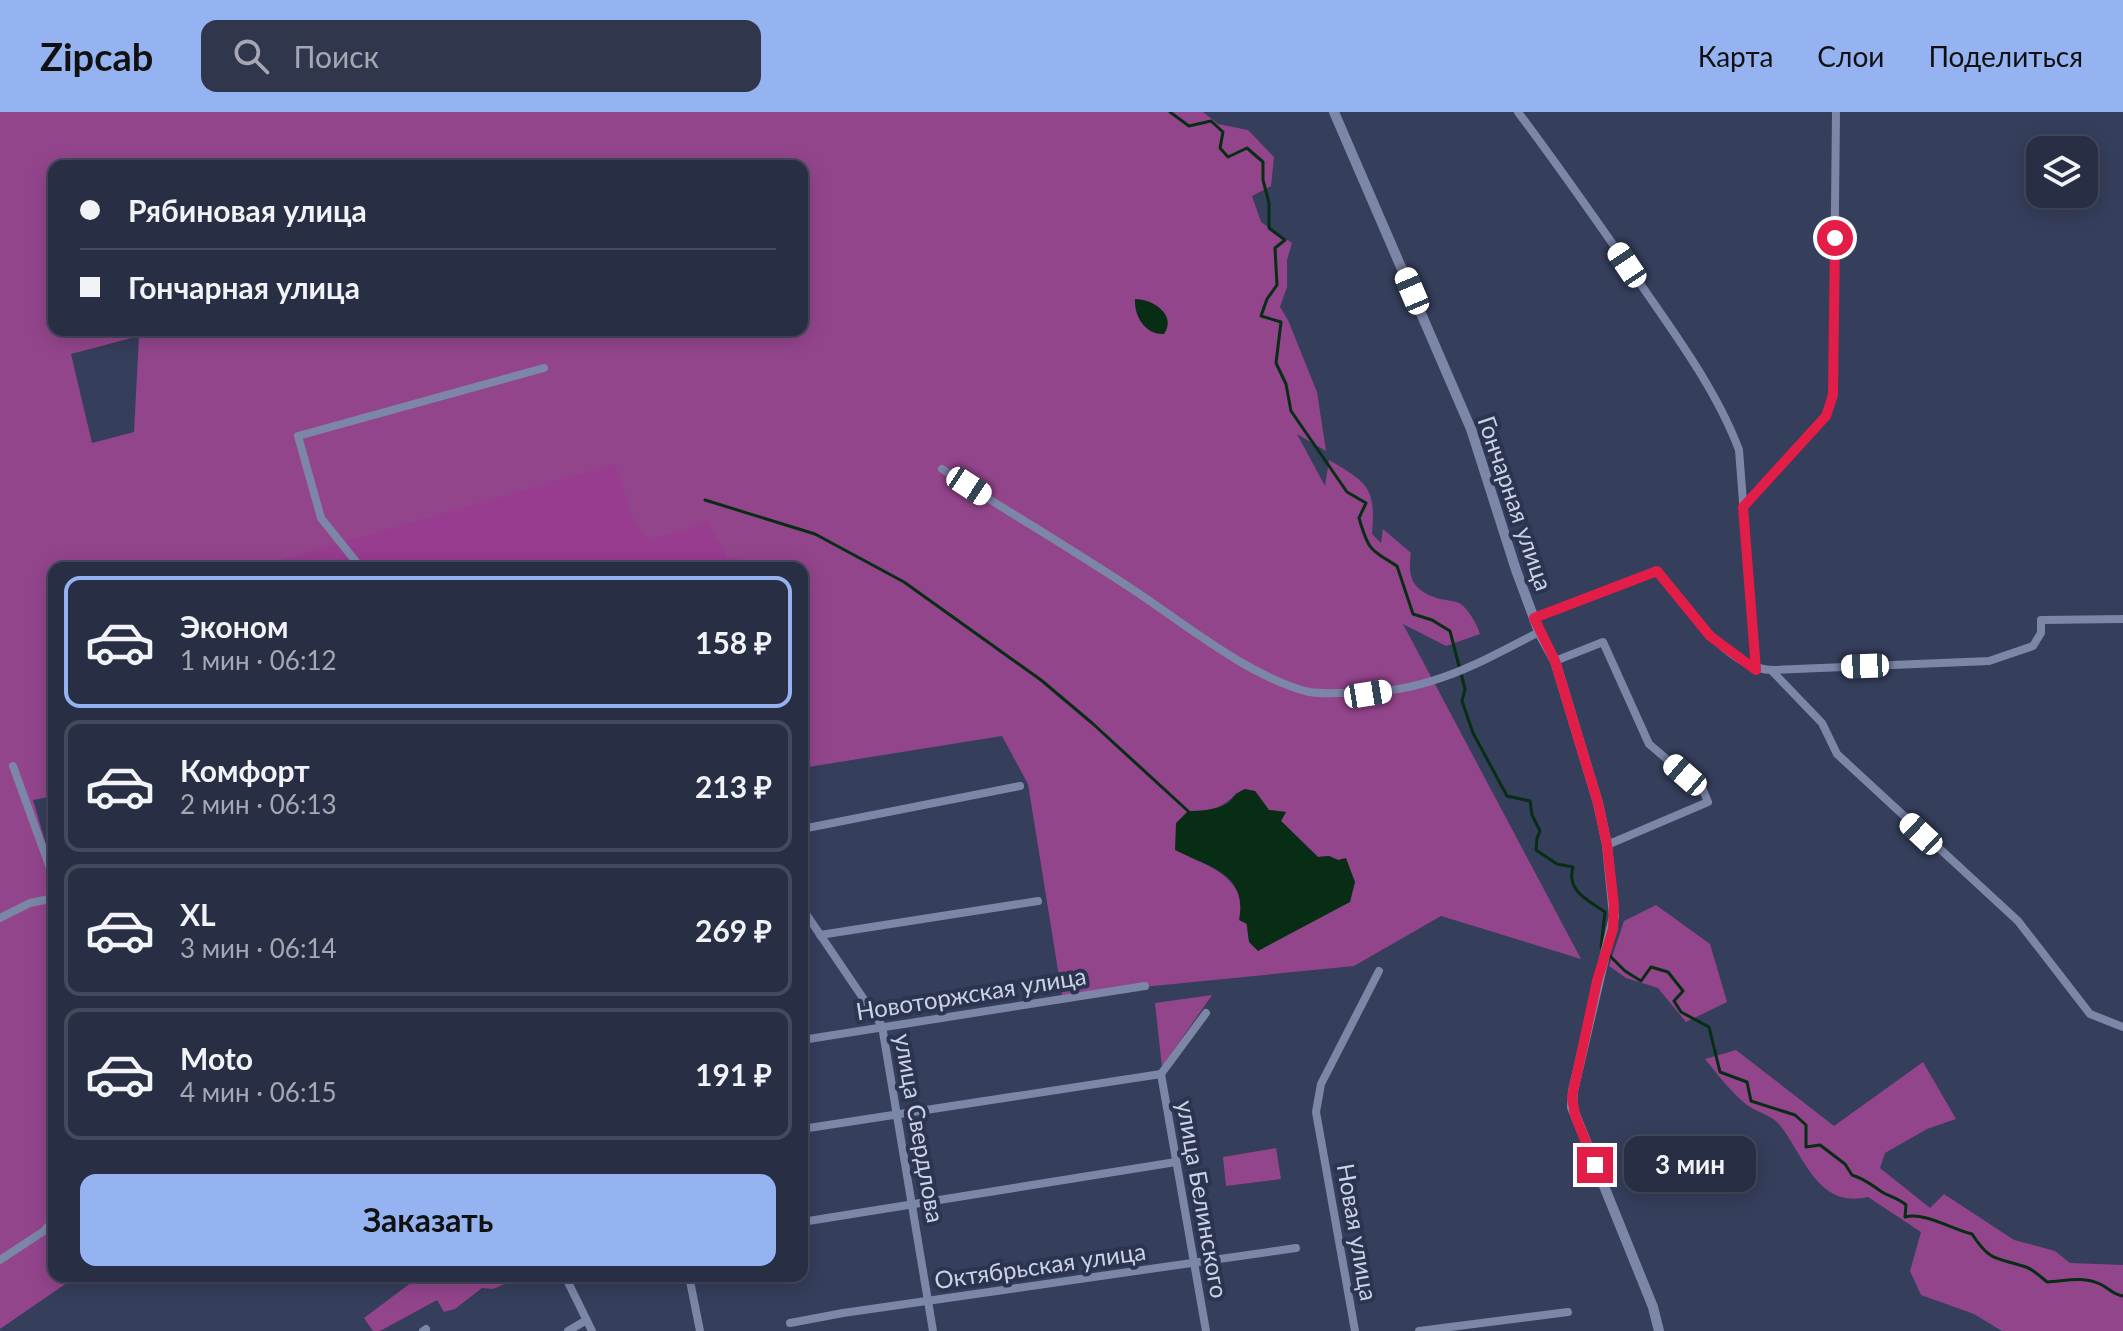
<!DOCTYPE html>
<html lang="ru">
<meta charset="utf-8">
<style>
body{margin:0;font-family:Lato,sans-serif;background:#30364b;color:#f1f3f6;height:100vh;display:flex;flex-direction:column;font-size:30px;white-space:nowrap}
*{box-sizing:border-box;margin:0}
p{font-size:26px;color:#a5a8b2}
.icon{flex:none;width:44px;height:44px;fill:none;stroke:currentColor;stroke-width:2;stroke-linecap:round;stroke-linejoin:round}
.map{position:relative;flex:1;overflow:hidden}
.drawer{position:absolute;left:48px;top:450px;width:760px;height:720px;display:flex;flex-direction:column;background:#282e44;border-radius:16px;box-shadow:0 4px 20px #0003,0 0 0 2px #444a5d}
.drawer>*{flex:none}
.banner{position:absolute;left:48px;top:48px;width:760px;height:176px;border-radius:16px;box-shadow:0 4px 20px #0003,0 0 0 2px #444a5d;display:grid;align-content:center;height:176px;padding:0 32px;background:#282e44}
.fabs{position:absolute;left:2026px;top:24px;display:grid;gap:16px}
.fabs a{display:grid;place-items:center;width:72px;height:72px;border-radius:16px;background:#282e44;box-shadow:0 4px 20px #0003,0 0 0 2px #444a5d;font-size:40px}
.end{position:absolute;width:36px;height:36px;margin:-18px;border:10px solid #e11d48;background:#fff;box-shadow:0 0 0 4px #fff}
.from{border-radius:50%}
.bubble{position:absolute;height:56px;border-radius:16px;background:#282e44;box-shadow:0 4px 20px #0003,0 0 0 2px #444a5d;font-size:26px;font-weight:700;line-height:56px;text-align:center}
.car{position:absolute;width:24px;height:48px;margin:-24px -12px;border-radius:10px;box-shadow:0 0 6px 2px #0007;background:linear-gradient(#fff 24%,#345 0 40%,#fff 0 76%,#345 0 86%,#fff 0)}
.banner b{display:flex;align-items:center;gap:28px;height:76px;font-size:30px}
.banner b+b{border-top:2px solid #444a5d}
.banner i{width:20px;height:20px;background:#f1f3f6}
ul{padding:14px 0 0;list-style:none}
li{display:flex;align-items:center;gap:24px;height:132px;margin:0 16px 12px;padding:0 16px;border:4px solid #444a5d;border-radius:16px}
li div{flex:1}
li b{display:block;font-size:30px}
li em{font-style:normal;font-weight:700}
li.active{border-color:#95b2f1}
li>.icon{width:72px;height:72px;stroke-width:1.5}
.button{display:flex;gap:16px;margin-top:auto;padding:16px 32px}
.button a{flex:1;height:92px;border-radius:16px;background:#95b2f1;color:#111;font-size:32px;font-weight:700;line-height:92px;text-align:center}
header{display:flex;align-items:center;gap:48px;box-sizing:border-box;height:112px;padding:0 40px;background:#95b2f1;color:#111}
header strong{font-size:38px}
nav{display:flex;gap:44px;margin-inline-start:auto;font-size:28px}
.search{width:560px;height:72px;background:#30364b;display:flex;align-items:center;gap:20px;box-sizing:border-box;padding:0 28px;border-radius:16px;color:#a5a8b2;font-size:30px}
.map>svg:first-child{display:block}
.green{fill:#93458c;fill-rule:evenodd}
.forest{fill:#983c90}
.water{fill:#072e15}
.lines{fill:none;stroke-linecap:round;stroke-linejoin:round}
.stream{stroke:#072e15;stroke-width:3}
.minor{stroke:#7c86a7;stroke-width:8}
.tertiary{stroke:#7c86a7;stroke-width:10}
.route{stroke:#e11d48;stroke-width:10}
.labels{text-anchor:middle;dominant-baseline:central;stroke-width:8;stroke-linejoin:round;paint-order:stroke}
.street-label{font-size:24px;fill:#ccd2e4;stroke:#2b3450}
</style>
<header>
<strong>Zipcab</strong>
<div class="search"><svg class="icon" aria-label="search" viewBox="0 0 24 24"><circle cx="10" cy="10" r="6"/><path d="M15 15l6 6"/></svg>Поиск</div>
<nav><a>Карта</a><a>Слои</a><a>Поделиться</a></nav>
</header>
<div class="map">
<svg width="2123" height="1219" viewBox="0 0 2123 1219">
<rect width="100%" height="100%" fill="#353e5b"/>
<!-- green -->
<g class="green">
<path d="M 0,0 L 1203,0 L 1218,12 L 1248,18 L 1274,45 L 1271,74 L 1252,84 L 1261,110 L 1292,131 L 1287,148 L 1287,175 L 1280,195 L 1288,208 L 1317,280 L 1326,339 L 1297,322 L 1325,374 L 1329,348 C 1368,371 1376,375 1372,422 L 1381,431 L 1383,417 L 1411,441 C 1407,467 1413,479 1440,487 C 1446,488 1454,489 1459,491 C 1468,496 1477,512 1480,522 L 1446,534 L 1403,512 L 1581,847 L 1441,804 L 1354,854 L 1062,883 L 1028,672 L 1002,624 L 802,656 L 802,456 L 54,456 L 54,684 L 33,688 L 54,759 L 54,1164 L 77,1164 L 0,1217 ZM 54,54 L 802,54 L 802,218 L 54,218 ZM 139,224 L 134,320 L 92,331 L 71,242 ZM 1255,679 L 1269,698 L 1286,700 L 1281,709 L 1318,745 L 1329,744 L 1338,748 L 1249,829 C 1242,778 1238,765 1189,745 L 1188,699 C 1206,700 1225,696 1236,681 Z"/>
<polygon points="1656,793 1710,832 1727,890 1686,910 1658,876 1626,866 1609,854 1624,809"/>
<polygon points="1212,883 1162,955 1155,891"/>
<path d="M 1736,938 L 1834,1014 L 1923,950 L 1956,1007 L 1927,1017 L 1885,1041 L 1880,1056 L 1930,1096 L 1944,1082 L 2014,1128 L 2055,1139 L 2070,1151 L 2123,1153 L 2123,1219 L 2002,1219 L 1974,1202 L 1921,1183 L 1910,1159 L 1921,1120 L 1868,1085 C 1817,1097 1804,1043 1779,1012 C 1771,1003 1757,1000 1747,993 C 1731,980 1718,963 1705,947 Z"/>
<polygon points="1276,1036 1281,1067 1226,1074 1223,1045"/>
<polygon points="420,1164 512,1164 515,1168 493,1177 482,1176 455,1197 444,1200 437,1188 380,1219 373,1219 364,1206"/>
</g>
<!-- forest -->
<polygon class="forest" points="615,352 635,412 649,428 708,410 727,445 752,450 754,456 253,456"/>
<!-- water -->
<g class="water">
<path d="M 1135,187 C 1153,187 1177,203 1164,222 C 1145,223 1134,204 1135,187 Z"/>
<path d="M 1245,677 L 1255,679 L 1269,698 L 1286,700 L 1281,709 L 1318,745 L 1329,744 L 1338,748 L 1346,746 L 1355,770 L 1350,790 L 1258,839 L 1249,830 L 1247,812 L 1239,808 C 1248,761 1209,755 1175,738 L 1176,711 L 1188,699 C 1200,699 1220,698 1229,690 C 1235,684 1237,680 1245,677 Z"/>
</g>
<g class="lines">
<!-- stream -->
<g class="stream">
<path d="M 1170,0 L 1189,14 L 1211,9 L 1223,20 L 1220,36 L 1228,45 L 1247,36 L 1263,50 L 1263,68 L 1269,91 L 1269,116 L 1285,128 L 1275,136 L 1277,173 L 1267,187 L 1261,204 L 1281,210 L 1276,251 L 1286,272 L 1291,299 L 1347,380 L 1366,391 L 1359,406 C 1368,437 1369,437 1397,454 L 1413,502 L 1432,508 L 1450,519 L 1465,577 L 1462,589 L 1473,621 L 1507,684 L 1530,689 L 1532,703 L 1540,719 L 1537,726 L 1536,738 L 1557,752 L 1573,755 C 1566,779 1588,788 1605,800 L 1601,835 L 1604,837"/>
<polyline points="705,388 815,422 904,470 1041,568 1092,611 1188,699"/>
<path d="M 1609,843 L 1625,859 L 1641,869 L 1651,855 L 1668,860 L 1683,879 L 1674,889 L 1681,900 L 1709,915 L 1720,960 L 1747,970 L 1751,989 L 1795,1003 L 1806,1013 L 1806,1035 L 1820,1033 L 1845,1052 L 1852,1063 C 1865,1067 1870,1072 1882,1080 C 1890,1085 1898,1086 1906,1093 L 1905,1105 C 1925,1100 1951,1117 1972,1122 C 1991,1151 1996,1145 2026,1155 C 2034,1158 2041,1165 2047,1170 C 2066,1169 2082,1164 2100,1172 C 2109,1176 2113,1183 2123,1184"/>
</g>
<!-- minor -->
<g class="minor">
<path d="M 1518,0 C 1562,59 1604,119 1646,180 C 1680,229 1718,282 1739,338 L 1756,558"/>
<path d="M 942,357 C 1005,398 1070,436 1132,477 C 1184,511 1249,565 1309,580 C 1321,582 1334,581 1346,581 C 1422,583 1474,554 1539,520"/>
<polyline points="1743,395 1826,304 1833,283 1836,0"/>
<polyline points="361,456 321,406 298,324 544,256"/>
<path d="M 1534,506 L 1657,459 C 1684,491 1727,557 1771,558 L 1989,549 L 2033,534 L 2041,521 L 2041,508 L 2123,507"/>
<polyline points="1555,549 1603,530 1649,632 1703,678 1708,690 1607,733"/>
<polyline points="1771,558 1822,611 1837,642 2018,809 2090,902 2123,915"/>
<polyline points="13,654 54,767"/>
<polyline points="802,717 1020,674"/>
<polyline points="802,796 882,914 933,1219"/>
<polyline points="0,806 30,791 54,786"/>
<polyline points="820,823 1038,789"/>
<polyline points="802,928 1145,874"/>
<polyline points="1161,962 1206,1219"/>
<polyline points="802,1017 1161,962 1206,901"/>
<polyline points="802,1110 1176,1050"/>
<polyline points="0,1148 44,1119 54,1108"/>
<polyline points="565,1164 592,1219"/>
<polyline points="689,1164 700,1219"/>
<polyline points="790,1211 843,1201 1296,1136"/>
<polyline points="423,1219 426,1217"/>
<polyline points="568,1219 585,1209"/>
<polyline points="1355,1219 1316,1000 1321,972 1379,859"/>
<polyline points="1419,1219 1568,1200"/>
</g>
<!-- tertiary -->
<polyline class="tertiary" points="1334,0 1471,317 1516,458 1539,520 1555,549 1598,691 1607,733 1614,804 1573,979 1572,995 1653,1195 1659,1219"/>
</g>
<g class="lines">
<!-- route -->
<polyline class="route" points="1595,1053 1575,1003 1572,985 1597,869 1613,817 1614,793 1607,733 1598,691 1555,549 1534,506 1657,459 1710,524 1756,558 1743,395 1826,304 1833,283 1835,126"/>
</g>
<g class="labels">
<!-- street labels -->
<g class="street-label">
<text transform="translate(1516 391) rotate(71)">Гончарная улица</text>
<text transform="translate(971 881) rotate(-9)">Новоторжская улица</text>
<text transform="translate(920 1016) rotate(80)">улица Свердлова</text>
<text transform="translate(1203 1087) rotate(80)">улица Белинского</text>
<text transform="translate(1358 1120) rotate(80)">Новая улица</text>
<text transform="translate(1040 1153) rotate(-8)">Октябрьская улица</text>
</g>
</g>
</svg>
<div class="fabs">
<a><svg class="icon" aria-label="layers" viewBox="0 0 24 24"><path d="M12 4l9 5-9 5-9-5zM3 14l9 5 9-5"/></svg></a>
</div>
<i class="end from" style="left:1835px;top:126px"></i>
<i class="end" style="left:1595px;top:1053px"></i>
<div class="bubble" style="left:1624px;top:1024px;width:132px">3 мин</div>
<i class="car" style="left:1627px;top:153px;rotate:326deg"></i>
<i class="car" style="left:1412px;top:179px;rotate:337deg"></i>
<i class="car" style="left:969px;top:374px;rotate:123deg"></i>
<i class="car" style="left:1865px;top:554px;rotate:268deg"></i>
<i class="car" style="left:1368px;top:582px;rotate:81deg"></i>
<i class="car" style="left:1685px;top:663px;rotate:311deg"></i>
<i class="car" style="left:1921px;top:722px;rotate:313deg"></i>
<div class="banner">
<b><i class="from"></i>Рябиновая улица</b>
<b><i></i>Гончарная улица</b>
</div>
<section class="drawer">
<ul>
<li class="active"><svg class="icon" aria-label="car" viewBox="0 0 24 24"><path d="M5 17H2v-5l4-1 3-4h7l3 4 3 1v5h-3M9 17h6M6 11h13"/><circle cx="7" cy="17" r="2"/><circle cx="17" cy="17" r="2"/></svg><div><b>Эконом</b><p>1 мин · 06:12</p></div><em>158 ₽</em></li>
<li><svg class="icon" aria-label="car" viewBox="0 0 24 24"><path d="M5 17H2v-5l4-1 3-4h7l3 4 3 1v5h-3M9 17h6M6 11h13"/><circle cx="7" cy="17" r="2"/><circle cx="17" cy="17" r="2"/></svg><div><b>Комфорт</b><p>2 мин · 06:13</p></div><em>213 ₽</em></li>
<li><svg class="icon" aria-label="car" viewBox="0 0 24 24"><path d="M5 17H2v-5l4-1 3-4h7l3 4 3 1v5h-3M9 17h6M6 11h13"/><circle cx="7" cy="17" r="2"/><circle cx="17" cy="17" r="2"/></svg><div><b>XL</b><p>3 мин · 06:14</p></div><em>269 ₽</em></li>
<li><svg class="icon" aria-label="car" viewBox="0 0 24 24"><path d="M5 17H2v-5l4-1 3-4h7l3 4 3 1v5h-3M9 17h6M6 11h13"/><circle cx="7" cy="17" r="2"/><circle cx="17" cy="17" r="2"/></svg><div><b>Moto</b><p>4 мин · 06:15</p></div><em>191 ₽</em></li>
</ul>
<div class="button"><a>Заказать</a></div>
</section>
</div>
